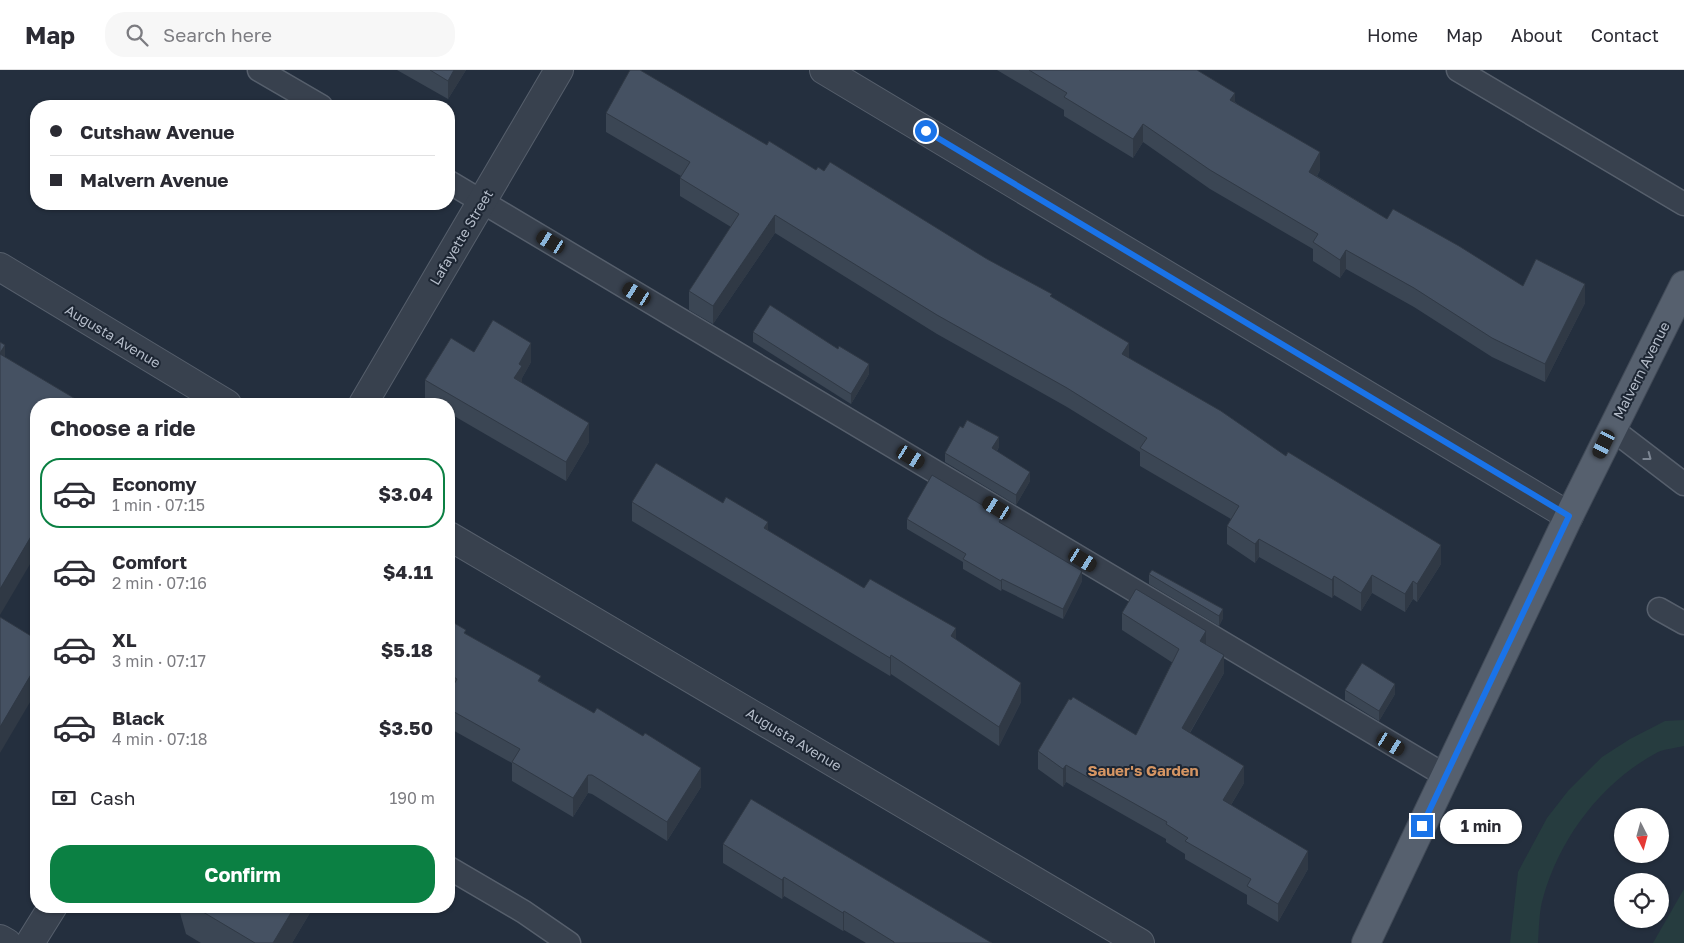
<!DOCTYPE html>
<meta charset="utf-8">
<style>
body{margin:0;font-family:"Golos Text",sans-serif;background:#f7f7f7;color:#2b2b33;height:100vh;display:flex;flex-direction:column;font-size:19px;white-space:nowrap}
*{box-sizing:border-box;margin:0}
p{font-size:16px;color:#7c7c81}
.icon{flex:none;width:28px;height:28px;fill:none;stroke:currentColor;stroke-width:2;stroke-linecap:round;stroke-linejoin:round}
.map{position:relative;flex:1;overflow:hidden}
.sheet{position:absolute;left:30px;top:328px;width:425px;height:515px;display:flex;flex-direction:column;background:#fff;border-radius:20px;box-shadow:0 1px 4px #0004}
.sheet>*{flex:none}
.top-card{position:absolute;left:30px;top:30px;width:425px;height:110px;border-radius:20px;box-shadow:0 1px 4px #0004;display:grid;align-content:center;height:110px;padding:0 20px;background:#fff}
.needle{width:32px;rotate:174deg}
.tools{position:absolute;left:1614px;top:738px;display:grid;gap:10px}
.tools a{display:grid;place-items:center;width:55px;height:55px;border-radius:50%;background:#fff;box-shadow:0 1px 4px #0004;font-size:25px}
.end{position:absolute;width:22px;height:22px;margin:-11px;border:6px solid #1a73e8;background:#fff;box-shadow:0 0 0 2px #fff}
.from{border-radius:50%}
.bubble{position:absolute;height:35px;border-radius:18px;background:#fff;box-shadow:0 1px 4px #0004;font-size:16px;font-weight:700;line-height:35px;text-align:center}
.car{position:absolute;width:15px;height:30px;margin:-15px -8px;border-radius:6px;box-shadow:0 0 4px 1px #0007;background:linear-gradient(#222 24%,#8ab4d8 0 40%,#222 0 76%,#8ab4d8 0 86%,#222 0)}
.top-card b{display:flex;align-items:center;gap:18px;height:48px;font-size:19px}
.top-card b+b{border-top:1px solid #e1e1e2}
.top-card i{width:12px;height:12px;background:#2b2b33}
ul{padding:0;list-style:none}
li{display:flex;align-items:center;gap:15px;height:70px;margin:0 10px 8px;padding:0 10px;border:2px solid transparent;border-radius:20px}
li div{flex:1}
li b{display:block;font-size:19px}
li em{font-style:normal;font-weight:700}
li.selected{border-color:#0b8043}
li>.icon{width:45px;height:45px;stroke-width:1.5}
h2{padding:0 20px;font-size:22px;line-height:60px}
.pay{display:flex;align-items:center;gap:12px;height:55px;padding:0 20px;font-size:19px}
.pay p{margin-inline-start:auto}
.cta{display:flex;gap:10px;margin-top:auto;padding:10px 20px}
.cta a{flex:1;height:58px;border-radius:20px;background:#0b8043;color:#fff;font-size:20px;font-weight:700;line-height:58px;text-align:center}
header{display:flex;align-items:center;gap:30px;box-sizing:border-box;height:70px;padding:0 25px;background:#fff;border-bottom:1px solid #e1e1e2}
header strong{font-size:24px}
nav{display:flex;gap:28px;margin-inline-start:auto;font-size:18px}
.search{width:350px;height:45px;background:#f7f7f7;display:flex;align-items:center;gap:12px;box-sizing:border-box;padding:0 18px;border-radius:20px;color:#7c7c81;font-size:19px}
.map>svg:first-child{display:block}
.green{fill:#263c3f}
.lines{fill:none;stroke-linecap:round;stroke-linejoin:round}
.lane-casing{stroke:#565f6c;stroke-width:25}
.street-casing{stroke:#565f6c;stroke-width:30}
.primary-casing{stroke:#414a57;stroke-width:30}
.lane{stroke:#38414e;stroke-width:22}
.street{stroke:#38414e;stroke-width:28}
.primary{stroke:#56606e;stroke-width:28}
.wall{fill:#3b4654}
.shaded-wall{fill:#303945}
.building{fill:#455162;stroke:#303945}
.oneway{stroke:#7c8592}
.route{stroke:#1a73e8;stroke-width:6}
.labels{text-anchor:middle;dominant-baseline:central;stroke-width:4;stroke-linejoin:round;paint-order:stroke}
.street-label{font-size:14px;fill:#b4bcc9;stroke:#1d2633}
.neighbourhood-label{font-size:15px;font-weight:bold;fill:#d59563;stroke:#1d2633}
</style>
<header>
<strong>Map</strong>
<div class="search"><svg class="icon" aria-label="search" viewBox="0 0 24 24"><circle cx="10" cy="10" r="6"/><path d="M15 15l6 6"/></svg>Search here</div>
<nav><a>Home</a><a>Map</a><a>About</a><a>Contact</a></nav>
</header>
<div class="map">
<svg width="1684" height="873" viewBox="0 0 1684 873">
<rect width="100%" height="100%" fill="#242f3e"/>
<!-- green -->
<g class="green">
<path d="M 1684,650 L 1684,676 C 1676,678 1665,679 1658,682 C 1602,712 1560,767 1543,828 C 1539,841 1539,859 1538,873 L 1510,873 L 1518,802 L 1547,748 L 1568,721 L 1602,687 L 1630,669 L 1665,651 Z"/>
<polygon points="1684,819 1684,873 1653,873"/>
</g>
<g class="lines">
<defs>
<g id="lane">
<polyline points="259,0 321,36"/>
<polyline points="1458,0 1684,134"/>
<polyline points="449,112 1446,706"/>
<polyline points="1612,359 1684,414"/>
<polyline points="1659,539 1684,553"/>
<polyline points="449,798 524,842 569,873"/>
</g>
<g id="street">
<polyline points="824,0 1569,446"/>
<polyline points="0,197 227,334"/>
<polyline points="363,334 559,0"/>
<polyline points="449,466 1140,873"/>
<polyline points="0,869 7,873"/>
<polyline points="30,873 53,836"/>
</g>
<polyline id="primary" points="1366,873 1569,446 1684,215"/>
</defs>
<!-- lane casing -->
<use href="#lane" class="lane-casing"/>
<!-- street casing -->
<use href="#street" class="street-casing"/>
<!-- primary casing -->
<use href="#primary" class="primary-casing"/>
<!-- lane -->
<use href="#lane" class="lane"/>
<!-- street -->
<use href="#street" class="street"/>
<!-- primary -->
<use href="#primary" class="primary"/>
</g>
<!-- wall -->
<g class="wall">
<polygon points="397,0 466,0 448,29"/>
<polygon points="997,0 1197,0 1235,32 1320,100 1317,106 1387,149 1523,216 1585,233 1545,312 1492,287 1414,237 1346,199 1340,208 1313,191 1313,179 1210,119 1143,72 1133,88 1064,46 1064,40"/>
<polygon points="606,43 767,75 816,100 824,101 987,189 1052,227 1129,288 1441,494 1417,532 1413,529 1405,542 1372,523 1361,541 1334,525 1332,528 1259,487 1255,493 1227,474 1227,456 1231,449 1140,396 1140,382 1067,337 937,264 775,163 713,254 689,240 689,221 731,157 680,126 680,108 681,106 606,62"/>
<polygon points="753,262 869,304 851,334 753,272"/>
<polygon points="474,282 531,292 522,308 522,313 589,372 566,411 449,343 449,334 434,334 425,329 425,310"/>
<polygon points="999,377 997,381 1030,411 1016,435 945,392 945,383"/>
<polygon points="632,432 723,433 768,461 864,518 956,570 1021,632 999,676 891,604 890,606 632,451"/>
<polygon points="907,449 1002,454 1082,511 1063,549 1002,519 1001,521 963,499 963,492 907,459"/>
<polygon points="1149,504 1223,548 1219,556 1149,514"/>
<polygon points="1122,543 1206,575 1224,603 1190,663 1244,713 1231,735 1308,799 1278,852 1247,834 1247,825 1185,789 1185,784 1166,772 1166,769 1066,712 1063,717 1038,699 1038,681 1136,665 1173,593 1122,560"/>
<polygon points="449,550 466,564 541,612 701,717 667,771 592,724 588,723 573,747 512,711 512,693 449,658"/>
<polygon points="1345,620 1395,624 1379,651 1345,630"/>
<polygon points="723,774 992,873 866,873 844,860 843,861 784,826 782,829 723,793"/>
<polygon points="178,836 314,836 292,873 201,873 186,864"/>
</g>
<!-- shaded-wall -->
<g class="shaded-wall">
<polygon points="454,0 466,0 448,29 448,11"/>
<polygon points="1235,23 1235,42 1230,30"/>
<polygon points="1143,54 1143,72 1133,88 1133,69"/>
<polygon points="1320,82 1320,100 1309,120 1309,102"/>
<polygon points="775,145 775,163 713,254 713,236"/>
<polygon points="1346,180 1346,199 1340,208 1340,190"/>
<polygon points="1585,214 1585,233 1545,312 1545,294"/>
<polygon points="531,273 531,292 522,308 522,315 514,308 519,294"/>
<polygon points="1129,273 1129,291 1122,284"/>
<polygon points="5,275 5,301 0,283"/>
<polygon points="869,294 869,304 851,334 851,324"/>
<polygon points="589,353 589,372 566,411 566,392"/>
<polygon points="999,367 999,377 992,388 992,378"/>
<polygon points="1030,402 1030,411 1016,435 1016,425"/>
<polygon points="768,452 768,471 764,458"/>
<polygon points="36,458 36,484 0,545 0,519"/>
<polygon points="1259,469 1259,487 1255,493 1255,474"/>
<polygon points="1441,475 1441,494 1417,532 1417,514"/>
<polygon points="1082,501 1082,511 1063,549 1063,539"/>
<polygon points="1372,505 1372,523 1361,541 1361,523"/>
<polygon points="1334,506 1334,525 1332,528 1332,510"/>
<polygon points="1002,509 1002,519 1001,521 1001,511"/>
<polygon points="1413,511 1413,529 1405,542 1405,524"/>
<polygon points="1223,539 1223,548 1219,556 1219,546"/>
<polygon points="956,558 956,577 951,566"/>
<polygon points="1206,561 1206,578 1200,571"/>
<polygon points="891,585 891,604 890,606 890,588"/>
<polygon points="1224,585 1224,603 1182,676 1182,658"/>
<polygon points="36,596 36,622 0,683 0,657"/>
<polygon points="1021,613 1021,632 999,676 999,657"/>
<polygon points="1395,614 1395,624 1379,651 1379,641"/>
<polygon points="1066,695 1066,712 1063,717 1063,699"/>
<polygon points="1244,696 1244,713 1223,748 1223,730"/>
<polygon points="701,698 701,717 667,771 667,752"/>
<polygon points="588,705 588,723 573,747 573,728"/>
<polygon points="1308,781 1308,799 1278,852 1278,834"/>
<polygon points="784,807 784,826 782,829 782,810"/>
<polygon points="295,836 314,836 292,873 273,873"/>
<polygon points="844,841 844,860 843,861 843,843"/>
</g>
<!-- building -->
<g class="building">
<polygon points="430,0 454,0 448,11"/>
<polygon points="630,0 640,0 767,75 769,71 816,100 818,97 824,101 830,92 987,189 1052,224 1050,226 1129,273 1122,284 1221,341 1286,386 1288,382 1441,475 1417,514 1413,511 1405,524 1372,505 1361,523 1334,506 1332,510 1259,469 1255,474 1227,456 1239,436 1140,378 1147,368 1067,318 937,245 775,145 713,236 689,221 739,144 680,108 690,92 606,43"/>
<polygon points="1029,0 1197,0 1235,23 1230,30 1320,82 1309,102 1387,149 1393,139 1459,176 1523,216 1536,189 1585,214 1545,294 1492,268 1414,218 1346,180 1340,190 1313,172 1318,164 1210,100 1143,54 1133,69 1064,27 1067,23"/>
<polygon points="770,235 838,279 839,276 869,294 851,324 753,262"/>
<polygon points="493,250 531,273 519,294 522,296 514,308 589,353 566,392 425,310 451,268 474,282"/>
<polygon points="0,272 5,275 0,283"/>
<polygon points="0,284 84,334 36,334 36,458 0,519"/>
<polygon points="967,350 999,367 992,378 1030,402 1016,425 945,383 960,356 963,358"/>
<polygon points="656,393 723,433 726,427 768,452 764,458 864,518 870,509 956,558 951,566 1021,613 999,657 891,585 890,588 632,432"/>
<polygon points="932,405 1002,447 999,452 1082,501 1063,539 1002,509 1001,511 963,489 966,484 907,449"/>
<polygon points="1152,500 1223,539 1219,546 1149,504"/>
<polygon points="1136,519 1206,561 1200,571 1224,585 1182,658 1244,696 1223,730 1308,781 1278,834 1247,816 1251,809 1185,771 1188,768 1166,754 1167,752 1066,695 1063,699 1038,681 1069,629 1071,630 1073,627 1136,665 1179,579 1122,543"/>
<polygon points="0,547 36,569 36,596 0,657"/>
<polygon points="449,550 466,560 464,563 541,606 538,611 594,643 597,638 643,666 645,663 701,698 667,752 592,705 588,705 573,728 512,692 520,679 449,639 449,623 457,609 449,604"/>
<polygon points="1362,593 1395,614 1379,641 1345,620"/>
<polygon points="751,729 992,873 894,873 894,872 844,841 843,843 784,807 782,810 723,774"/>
<polygon points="193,836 295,836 273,873 255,873"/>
</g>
<!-- one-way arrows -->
<defs><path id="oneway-chevron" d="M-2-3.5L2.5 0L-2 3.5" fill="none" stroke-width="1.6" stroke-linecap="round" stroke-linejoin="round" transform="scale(1.25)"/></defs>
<use class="oneway" href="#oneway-chevron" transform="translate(1648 387) rotate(37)"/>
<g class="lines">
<!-- route -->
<polyline class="route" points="926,61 1569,446 1422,756"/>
</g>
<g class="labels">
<!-- street labels -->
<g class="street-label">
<text transform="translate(461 167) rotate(-59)">Lafayette Street</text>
<text transform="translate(113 266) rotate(31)">Augusta Avenue</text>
<text transform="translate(1641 300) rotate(-63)">Malvern Avenue</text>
<text transform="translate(794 669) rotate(31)">Augusta Avenue</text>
</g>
<!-- neighbourhood labels -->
<g class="neighbourhood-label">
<text x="1143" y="700">Sauer's Garden</text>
</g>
</g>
</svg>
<div class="tools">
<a><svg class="needle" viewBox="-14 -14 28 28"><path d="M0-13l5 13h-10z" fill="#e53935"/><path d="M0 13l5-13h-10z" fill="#7c7c81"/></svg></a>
<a><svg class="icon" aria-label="locate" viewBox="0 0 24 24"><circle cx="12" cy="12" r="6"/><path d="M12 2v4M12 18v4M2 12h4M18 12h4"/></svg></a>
</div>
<i class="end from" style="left:926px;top:61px"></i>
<i class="end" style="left:1422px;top:756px"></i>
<div class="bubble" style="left:1440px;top:739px;width:82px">1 min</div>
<i class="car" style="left:551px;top:172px;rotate:301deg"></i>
<i class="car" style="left:637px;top:224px;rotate:301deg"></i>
<i class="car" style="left:1604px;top:374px;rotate:206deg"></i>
<i class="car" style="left:911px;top:387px;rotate:121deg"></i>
<i class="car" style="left:997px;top:438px;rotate:301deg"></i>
<i class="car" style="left:1083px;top:490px;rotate:121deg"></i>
<i class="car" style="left:1391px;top:674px;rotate:121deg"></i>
<div class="top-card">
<b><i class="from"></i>Cutshaw Avenue</b>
<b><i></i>Malvern Avenue</b>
</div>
<section class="sheet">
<h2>Choose a ride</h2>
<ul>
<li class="selected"><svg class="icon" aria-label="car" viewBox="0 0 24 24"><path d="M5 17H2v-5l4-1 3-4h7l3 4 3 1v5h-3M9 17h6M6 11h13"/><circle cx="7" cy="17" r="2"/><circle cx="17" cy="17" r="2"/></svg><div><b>Economy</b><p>1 min · 07:15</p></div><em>$3.04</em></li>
<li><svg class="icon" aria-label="car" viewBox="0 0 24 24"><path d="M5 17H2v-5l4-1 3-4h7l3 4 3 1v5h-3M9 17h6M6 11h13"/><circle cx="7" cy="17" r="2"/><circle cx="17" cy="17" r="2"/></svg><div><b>Comfort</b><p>2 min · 07:16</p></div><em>$4.11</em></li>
<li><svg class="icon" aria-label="car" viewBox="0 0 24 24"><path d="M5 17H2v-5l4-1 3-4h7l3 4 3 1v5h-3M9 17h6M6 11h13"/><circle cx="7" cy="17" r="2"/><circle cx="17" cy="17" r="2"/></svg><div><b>XL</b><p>3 min · 07:17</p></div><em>$5.18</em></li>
<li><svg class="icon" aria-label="car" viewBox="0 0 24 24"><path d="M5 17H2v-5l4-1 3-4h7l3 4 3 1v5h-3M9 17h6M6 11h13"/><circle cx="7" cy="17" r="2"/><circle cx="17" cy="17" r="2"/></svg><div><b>Black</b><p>4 min · 07:18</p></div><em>$3.50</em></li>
</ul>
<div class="pay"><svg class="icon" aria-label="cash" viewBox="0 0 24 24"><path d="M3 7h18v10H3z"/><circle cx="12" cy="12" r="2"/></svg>Cash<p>190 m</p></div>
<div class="cta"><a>Confirm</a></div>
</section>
</div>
